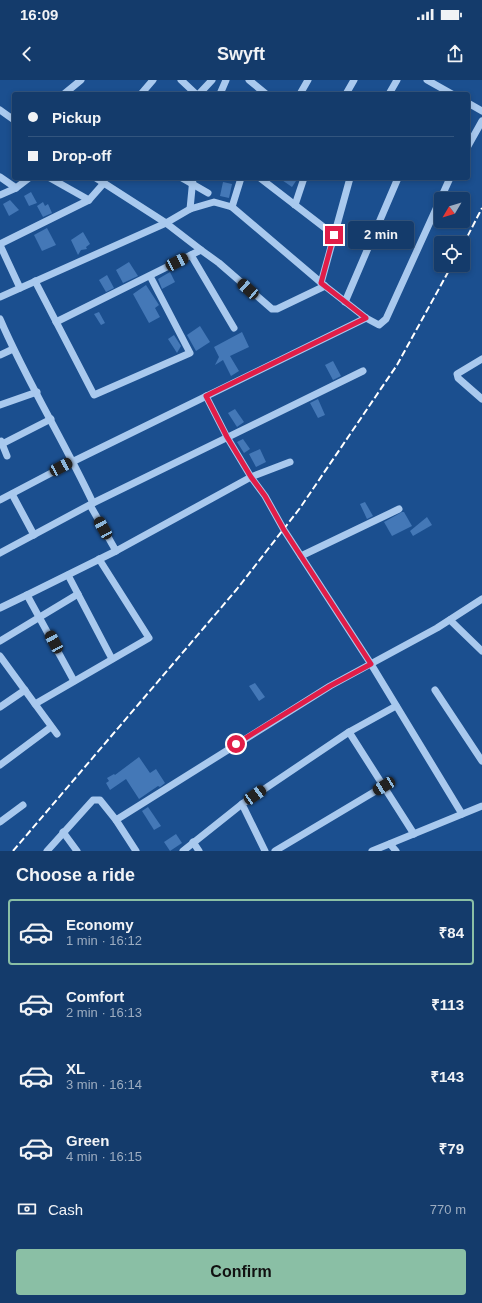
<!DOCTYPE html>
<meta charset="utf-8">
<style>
body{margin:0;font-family:Helvetica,sans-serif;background:#214673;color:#f1f3f6;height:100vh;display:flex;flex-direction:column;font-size:15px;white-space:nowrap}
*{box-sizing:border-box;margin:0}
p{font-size:13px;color:#9dadc1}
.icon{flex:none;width:22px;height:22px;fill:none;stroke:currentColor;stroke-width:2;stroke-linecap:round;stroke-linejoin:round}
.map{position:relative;height:771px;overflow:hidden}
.panel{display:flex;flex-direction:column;background:#143b6b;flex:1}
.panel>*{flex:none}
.banner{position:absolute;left:12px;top:12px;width:458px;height:88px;border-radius:4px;box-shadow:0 2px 6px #0003,0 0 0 1px #33557e;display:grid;align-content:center;height:88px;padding:0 16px;background:#143b6b}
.needle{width:26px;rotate:232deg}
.tools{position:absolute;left:434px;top:112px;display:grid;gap:8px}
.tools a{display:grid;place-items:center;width:36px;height:36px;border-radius:4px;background:#143b6b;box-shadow:0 2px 6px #0003,0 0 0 1px #33557e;font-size:20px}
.end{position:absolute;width:18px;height:18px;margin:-9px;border:5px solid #e11d48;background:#fff;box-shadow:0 0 0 2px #fff}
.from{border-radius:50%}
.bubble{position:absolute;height:28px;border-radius:4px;background:#143b6b;box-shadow:0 2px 6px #0003,0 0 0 1px #33557e;font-size:13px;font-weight:700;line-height:28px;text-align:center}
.car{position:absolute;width:12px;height:24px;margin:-12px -6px;border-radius:5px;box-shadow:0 0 3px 1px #0007;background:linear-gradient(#222 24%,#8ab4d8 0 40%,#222 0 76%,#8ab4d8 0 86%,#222 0)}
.banner b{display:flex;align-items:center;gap:14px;height:38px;font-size:15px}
.banner b+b{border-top:1px solid #33557e}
.banner i{width:10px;height:10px;background:#f1f3f6}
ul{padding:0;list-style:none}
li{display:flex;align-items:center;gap:12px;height:66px;margin:0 8px 6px;padding:0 8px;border:2px solid transparent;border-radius:4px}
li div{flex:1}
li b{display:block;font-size:15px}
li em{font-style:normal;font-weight:700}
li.on{border-color:#8abfa5}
li>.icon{width:36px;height:36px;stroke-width:1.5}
h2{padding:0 16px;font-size:18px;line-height:48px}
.pay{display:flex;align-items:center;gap:10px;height:44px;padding:0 16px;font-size:15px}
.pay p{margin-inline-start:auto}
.cta{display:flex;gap:8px;margin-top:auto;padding:8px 16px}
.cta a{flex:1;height:46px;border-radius:4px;background:#8abfa5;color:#111;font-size:16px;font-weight:700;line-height:46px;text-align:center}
.status{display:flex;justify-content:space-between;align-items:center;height:28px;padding:0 20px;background:#143b6b;direction:ltr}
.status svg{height:11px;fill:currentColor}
header{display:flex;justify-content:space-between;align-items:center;height:52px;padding:0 16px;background:#143b6b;font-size:18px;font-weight:700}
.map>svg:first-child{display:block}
.building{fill:#4478b7}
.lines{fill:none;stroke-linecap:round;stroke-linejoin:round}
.minor{stroke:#a9c9ee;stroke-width:7}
.rail{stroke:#fff;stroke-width:2;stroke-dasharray:7 3;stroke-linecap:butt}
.route{stroke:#e11d48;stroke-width:5}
</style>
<div class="status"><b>16:09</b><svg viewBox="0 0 49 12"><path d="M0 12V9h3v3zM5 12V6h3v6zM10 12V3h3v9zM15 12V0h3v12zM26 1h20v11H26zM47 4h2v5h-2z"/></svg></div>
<header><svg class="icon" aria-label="back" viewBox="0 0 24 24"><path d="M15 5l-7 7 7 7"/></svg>Swyft<svg class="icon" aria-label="share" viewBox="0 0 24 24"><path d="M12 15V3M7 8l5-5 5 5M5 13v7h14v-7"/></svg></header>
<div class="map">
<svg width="482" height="771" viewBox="0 0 482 771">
<rect width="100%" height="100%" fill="#1b4f8f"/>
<!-- building -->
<g class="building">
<polygon points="279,98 298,98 292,107"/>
<polygon points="223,102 232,104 229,118 220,116"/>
<polygon points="31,112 37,123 29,126 24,116"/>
<polygon points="10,120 19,130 9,136 3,124"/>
<polygon points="43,122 45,126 48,124 52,133 43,137 37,126"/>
<polygon points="47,148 56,165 42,171 34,155"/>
<polygon points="83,152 90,164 86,167 87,169 81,170 78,175 71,160"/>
<polygon points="129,182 138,196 123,203 116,190"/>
<polygon points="170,192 175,202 162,209 158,199"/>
<polygon points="107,195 114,208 106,212 99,200"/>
<polygon points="146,205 159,225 155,228 160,237 149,243 133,214"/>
<polygon points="99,232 105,243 101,245 94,234"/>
<polygon points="200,246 210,262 196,271 187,255"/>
<polygon points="242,252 249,267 230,276 239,291 231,296 223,280 215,285 219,277 214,267"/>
<polygon points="174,255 181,266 177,273 168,259"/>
<polygon points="333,281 341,296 333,300 325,285"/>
<polygon points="318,319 325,335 318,338 310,323"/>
<polygon points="235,329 244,342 237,347 228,333"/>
<polygon points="243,359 250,369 244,373 237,362"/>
<polygon points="260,369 266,382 256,387 249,374"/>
<polygon points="365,422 373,436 367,439 360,424"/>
<polygon points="402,432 404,432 412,446 392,456 384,442"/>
<polygon points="427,437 432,445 413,456 410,451"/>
<polygon points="255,603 265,617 259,621 249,606"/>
<polygon points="139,677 150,693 156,689 165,703 160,707 158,706 139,719 126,699 110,710 106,703 109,701 107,698 114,694 115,695"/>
<polygon points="148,727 161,746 154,750 142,731"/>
<polygon points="176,754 182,763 170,771 164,762"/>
</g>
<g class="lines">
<!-- minor -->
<g class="minor">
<polyline points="181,0 196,14"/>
<polyline points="249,0 266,14"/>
<polyline points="427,0 452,14"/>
<polyline points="64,14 81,0"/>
<polyline points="141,14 153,0"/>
<polyline points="199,14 212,0"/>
<polyline points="220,14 226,0"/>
<polyline points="300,14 308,0"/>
<polyline points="346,14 354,0"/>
<polyline points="389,14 397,0"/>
<polyline points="468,23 482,31"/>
<polyline points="0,30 14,40"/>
<polyline points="468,66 482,41"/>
<polyline points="0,97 16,108"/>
<polyline points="50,98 89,120"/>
<polyline points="182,98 208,113"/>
<polyline points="260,98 334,155"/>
<polyline points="0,115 16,108 29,98"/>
<polyline points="295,125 304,98"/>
<polyline points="232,127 241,98"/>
<polyline points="190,129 193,98"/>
<polyline points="0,164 89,120 104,103"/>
<polyline points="0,165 20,208"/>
<polyline points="201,170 219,183 272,229 277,229 325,206"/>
<polyline points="191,175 234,248"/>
<polyline points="35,201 94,315 190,273 150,196"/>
<polyline points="321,203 350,98"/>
<polyline points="0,217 166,143 190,129 214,122 232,127 325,206 366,238 379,245 386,239 450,98"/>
<polyline points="345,222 398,98"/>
<path d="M 0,239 C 27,302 64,361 93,423"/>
<polyline points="56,242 201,170 166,143 96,98"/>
<polyline points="0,275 13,269"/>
<polyline points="482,279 457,294 458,298 482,319"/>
<polyline points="206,316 227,357 251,397 265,416 284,450 371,584 462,734"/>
<polyline points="0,325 37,312"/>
<polyline points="1,361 7,376"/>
<polyline points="2,364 51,339"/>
<polyline points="12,414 34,455"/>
<polyline points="0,420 74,381 366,238"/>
<polyline points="90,425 116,471 251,397 290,382"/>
<polyline points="0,473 93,423 363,291"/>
<polyline points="301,476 399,429"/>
<polyline points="68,495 112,579"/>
<polyline points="27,515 116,471"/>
<polyline points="0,528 27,515 74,601"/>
<polyline points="450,540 482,571"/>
<polyline points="0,561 78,514"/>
<polyline points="0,576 35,624 149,558 99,479"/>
<polyline points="435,610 482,681"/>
<polyline points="35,624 57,654"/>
<polyline points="396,626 349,652 414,754"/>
<polyline points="0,627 25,610"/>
<polyline points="0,685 51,647"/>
<polyline points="0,742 23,725"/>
<polyline points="63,752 77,771"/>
<polyline points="193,762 199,771"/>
<polyline points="390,764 396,771"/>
<polyline points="47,771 93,720 100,720 116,740"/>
<polyline points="136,771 116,740 330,606 437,548 482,519"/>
<polyline points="183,771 242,724"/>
<polyline points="265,771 242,724 349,652"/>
<polyline points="275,771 384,706"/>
<polyline points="372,771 482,726"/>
</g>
<!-- rail -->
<g class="rail">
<polyline points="463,165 482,128"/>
<polyline points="13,771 237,509 300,428 397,285 452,185"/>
</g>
</g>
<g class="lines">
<!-- route -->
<polyline class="route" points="236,664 330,606 371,584 284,450 265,416 251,397 227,357 206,316 366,238 321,203 334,155"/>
</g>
</svg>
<div class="tools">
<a><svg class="needle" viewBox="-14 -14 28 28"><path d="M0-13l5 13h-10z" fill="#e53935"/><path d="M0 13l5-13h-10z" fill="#9dadc1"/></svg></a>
<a><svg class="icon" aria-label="locate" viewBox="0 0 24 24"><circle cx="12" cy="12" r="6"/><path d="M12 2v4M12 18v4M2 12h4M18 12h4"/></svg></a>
</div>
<i class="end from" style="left:236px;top:664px"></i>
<i class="end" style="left:334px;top:155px"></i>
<div class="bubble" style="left:348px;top:141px;width:66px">2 min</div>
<i class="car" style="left:177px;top:182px;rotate:63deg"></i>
<i class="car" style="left:248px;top:209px;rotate:312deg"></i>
<i class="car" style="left:61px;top:387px;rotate:62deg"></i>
<i class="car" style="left:103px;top:448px;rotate:331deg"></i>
<i class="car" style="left:54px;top:562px;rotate:332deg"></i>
<i class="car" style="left:384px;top:706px;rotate:239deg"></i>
<i class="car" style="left:255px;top:715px;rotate:55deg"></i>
<div class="banner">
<b><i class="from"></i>Pickup</b>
<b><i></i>Drop-off</b>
</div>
</div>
<section class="panel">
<h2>Choose a ride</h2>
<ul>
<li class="on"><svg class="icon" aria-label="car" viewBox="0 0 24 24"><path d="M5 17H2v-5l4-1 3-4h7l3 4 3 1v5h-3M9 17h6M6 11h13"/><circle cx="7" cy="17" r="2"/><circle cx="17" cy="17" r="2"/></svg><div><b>Economy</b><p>1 min · 16:12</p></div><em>₹84</em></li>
<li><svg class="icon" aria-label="car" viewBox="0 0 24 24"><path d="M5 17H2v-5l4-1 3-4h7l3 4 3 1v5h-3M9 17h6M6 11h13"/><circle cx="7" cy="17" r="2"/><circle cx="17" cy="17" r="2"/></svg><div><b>Comfort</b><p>2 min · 16:13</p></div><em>₹113</em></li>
<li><svg class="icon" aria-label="car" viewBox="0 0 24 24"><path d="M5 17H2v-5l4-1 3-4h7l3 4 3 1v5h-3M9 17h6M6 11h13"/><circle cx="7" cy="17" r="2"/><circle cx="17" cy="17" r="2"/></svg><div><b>XL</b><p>3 min · 16:14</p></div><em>₹143</em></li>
<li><svg class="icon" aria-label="car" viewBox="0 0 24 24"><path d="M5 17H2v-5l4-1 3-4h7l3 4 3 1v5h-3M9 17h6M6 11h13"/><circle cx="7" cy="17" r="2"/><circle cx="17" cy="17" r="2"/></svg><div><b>Green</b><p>4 min · 16:15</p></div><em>₹79</em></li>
</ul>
<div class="pay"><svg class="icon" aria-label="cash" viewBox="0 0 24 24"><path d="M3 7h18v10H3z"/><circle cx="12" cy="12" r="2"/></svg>Cash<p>770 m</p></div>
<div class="cta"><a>Confirm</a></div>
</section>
